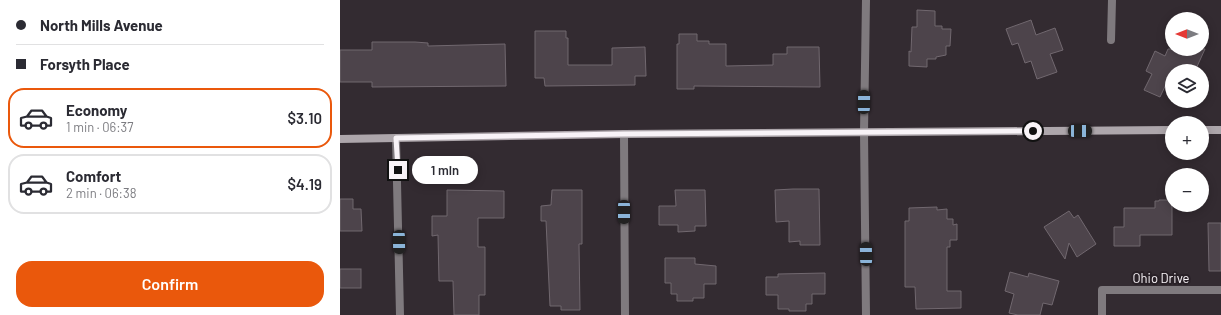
<!DOCTYPE html>
<meta charset="utf-8">
<style>
body{margin:0;font-family:Barlow,sans-serif;background:#f2f2f3;color:#2b2b33;height:100vh;display:flex;flex-direction:column;font-size:15px;white-space:nowrap}
*{box-sizing:border-box;margin:0}
p{font-size:13px;color:#7c7c81}
.icon{flex:none;width:22px;height:22px;fill:none;stroke:currentColor;stroke-width:2;stroke-linecap:round;stroke-linejoin:round}
.map{position:relative;flex:1;overflow:hidden}
.drawer{display:flex;flex-direction:column;background:#fff;width:340px}
.drawer>*{flex:none}
.guide{display:grid;align-content:center;height:88px;padding:0 16px;background:#fff}
.needle{width:26px;rotate:270deg}
.controls{position:absolute;left:825px;top:12px;display:grid;gap:8px}
.controls a{display:grid;place-items:center;width:44px;height:44px;border-radius:50%;background:#fff;box-shadow:0 2px 10px #0003;font-size:20px}
.end{position:absolute;width:18px;height:18px;margin:-9px;border:5px solid #f8f3f7;background:#111;box-shadow:0 0 0 2px #111}
.from{border-radius:50%}
.bubble{position:absolute;height:28px;border-radius:14px;background:#fff;box-shadow:0 2px 10px #0003;font-size:13px;font-weight:600;line-height:28px;text-align:center}
.car{position:absolute;width:12px;height:24px;margin:-12px -6px;border-radius:5px;box-shadow:0 0 3px 1px #0007;background:linear-gradient(#222 24%,#8ab4d8 0 40%,#222 0 76%,#8ab4d8 0 86%,#222 0)}
.guide b{display:flex;align-items:center;gap:14px;height:38px;font-size:15px}
.guide b+b{border-top:1px solid #e1e1e2}
.guide i{width:10px;height:10px;background:#2b2b33}
ul{padding:0;list-style:none}
li{display:flex;align-items:center;gap:12px;height:60px;margin:0 8px 6px;padding:0 8px;border:2px solid #e1e1e2;border-radius:16px}
li div{flex:1}
li b{display:block;font-size:15px}
li em{font-style:normal;font-weight:600}
li.current{border-color:#ea580c}
li>.icon{width:36px;height:36px;stroke-width:1.5}
.primary-button{display:flex;gap:8px;margin-top:auto;padding:8px 16px}
.primary-button a{flex:1;height:46px;border-radius:16px;background:#ea580c;color:#fff;font-size:16px;font-weight:600;line-height:46px;text-align:center}
main{display:flex;flex:1;min-height:0}
.map>svg:first-child{display:block}
.building{fill:#4d444b;stroke:#71686f}
.lines{fill:none;stroke-linecap:round;stroke-linejoin:round}
.minor{stroke:#7f7a7e;stroke-width:8}
.tertiary{stroke:#7f7a7e;stroke-width:8}
.secondary{stroke:#ada6ab;stroke-width:8}
.route{stroke:#f8f3f7;stroke-width:5}
.labels{text-anchor:middle;dominant-baseline:central;stroke-width:4;stroke-linejoin:round;paint-order:stroke}
.street-label{font-size:13px;fill:#f8f3f7;stroke:#292127}
</style>
<main>
<section class="drawer">
<div class="guide">
<b><i class="from"></i>North Mills Avenue</b>
<b><i></i>Forsyth Place</b>
</div>
<ul>
<li class="current"><svg class="icon" aria-label="car" viewBox="0 0 24 24"><path d="M5 17H2v-5l4-1 3-4h7l3 4 3 1v5h-3M9 17h6M6 11h13"/><circle cx="7" cy="17" r="2"/><circle cx="17" cy="17" r="2"/></svg><div><b>Economy</b><p>1 min · 06:37</p></div><em>$3.10</em></li>
<li><svg class="icon" aria-label="car" viewBox="0 0 24 24"><path d="M5 17H2v-5l4-1 3-4h7l3 4 3 1v5h-3M9 17h6M6 11h13"/><circle cx="7" cy="17" r="2"/><circle cx="17" cy="17" r="2"/></svg><div><b>Comfort</b><p>2 min · 06:38</p></div><em>$4.19</em></li>
</ul>
<div class="primary-button"><a>Confirm</a></div>
</section>
<div class="map">
<svg width="881" height="315" viewBox="0 0 881 315">
<rect width="100%" height="100%" fill="#332b31"/>
<!-- building -->
<g class="building">
<polygon points="577,10 595,11 595,26 602,26 602,29 611,29 610,46 606,46 606,55 596,57 596,59 587,59 587,67 569,66 569,51 571,52 572,27 577,27"/>
<polygon points="691,20 696,35 715,28 723,50 710,54 717,72 697,79 691,61 685,63 678,43 672,45 666,29"/>
<polygon points="195,31 226,31 226,38 228,38 228,65 272,65 272,48 305,47 306,76 295,76 295,85 205,86 204,78 195,78"/>
<polygon points="339,34 357,34 357,41 369,41 369,44 386,44 386,66 433,65 433,54 447,54 447,47 479,47 480,87 354,86 354,89 337,89 337,44 339,44"/>
<polygon points="32,42 75,42 88,43 88,46 165,44 166,86 32,87 32,82 0,82 0,50 32,50"/>
<polygon points="828,49 865,49 855,71 832,71 832,82 828,80 820,97 804,90 812,74 806,71 815,51 825,56"/>
<polygon points="453,189 479,189 480,245 460,245 460,241 449,242 449,221 436,222 435,190"/>
<polygon points="107,190 164,191 164,218 138,218 138,247 145,247 145,295 139,295 139,315 114,315 113,281 99,281 98,235 92,236 92,216 107,216"/>
<polygon points="212,190 242,190 242,244 239,244 240,310 221,310 221,306 210,306 206,221 201,221 201,206 211,205"/>
<polygon points="335,190 365,190 366,226 355,226 355,231 338,232 338,225 319,225 319,206 336,206"/>
<polygon points="0,199 13,199 13,209 21,209 22,231 0,231"/>
<polygon points="819,200 832,200 832,235 800,235 800,246 774,246 774,227 784,227 784,208 815,208 815,201 819,201"/>
<polygon points="597,207 597,210 607,209 607,219 613,219 613,225 617,224 617,240 610,240 610,247 607,247 607,291 621,291 621,308 576,309 575,287 565,287 565,221 569,221 569,208"/>
<polygon points="729,211 734,218 738,215 756,244 737,257 729,243 725,259 704,227"/>
<polygon points="868,223 881,223 881,271 869,271"/>
<polygon points="325,258 355,258 355,264 376,266 376,284 364,284 364,298 353,298 353,301 337,301 337,294 331,294 331,283 325,283"/>
<rect x="0" y="269" width="21" height="19"/>
<polygon points="670,272 688,277 689,273 719,281 712,305 703,303 700,315 678,315 669,313 674,294 665,291"/>
<polygon points="485,273 485,294 472,294 472,304 466,304 466,311 449,311 449,309 438,309 438,295 426,295 426,277 438,277 438,274"/>
</g>
<g class="lines">
<!-- minor -->
<g class="minor">
<polyline points="771,40 772,0"/>
<polyline points="284,134 285,315"/>
<polyline points="56,138 60,315"/>
<polyline points="762,315 762,290 881,290"/>
</g>
<!-- tertiary -->
<polyline class="tertiary" points="526,315 524,132 526,0"/>
<!-- secondary -->
<g class="secondary">
<polyline points="862,130 881,130"/>
<polyline points="0,139 284,134 832,130"/>
</g>
</g>
<g class="lines">
<!-- route -->
<polyline class="route" points="58,170 56,138 284,134 693,131"/>
</g>
<g class="labels">
<!-- street labels -->
<g class="street-label">
<text x="821" y="278">Ohio Drive</text>
</g>
</g>
</svg>
<div class="controls">
<a><svg class="needle" viewBox="-14 -14 28 28"><path d="M0-13l5 13h-10z" fill="#e53935"/><path d="M0 13l5-13h-10z" fill="#7c7c81"/></svg></a>
<a><svg class="icon" aria-label="layers" viewBox="0 0 24 24"><path d="M12 4l9 5-9 5-9-5zM3 14l9 5 9-5"/></svg></a>
<a>+</a>
<a>−</a>
</div>
<i class="end from" style="left:693px;top:131px"></i>
<i class="end" style="left:58px;top:170px"></i>
<div class="bubble" style="left:72px;top:156px;width:66px">1 min</div>
<i class="car" style="left:524px;top:102px;rotate:1deg"></i>
<i class="car" style="left:740px;top:131px;rotate:90deg"></i>
<i class="car" style="left:284px;top:212px;rotate:180deg"></i>
<i class="car" style="left:59px;top:242px;rotate:179deg"></i>
<i class="car" style="left:526px;top:254px;rotate:359deg"></i>
</div>
</main>
